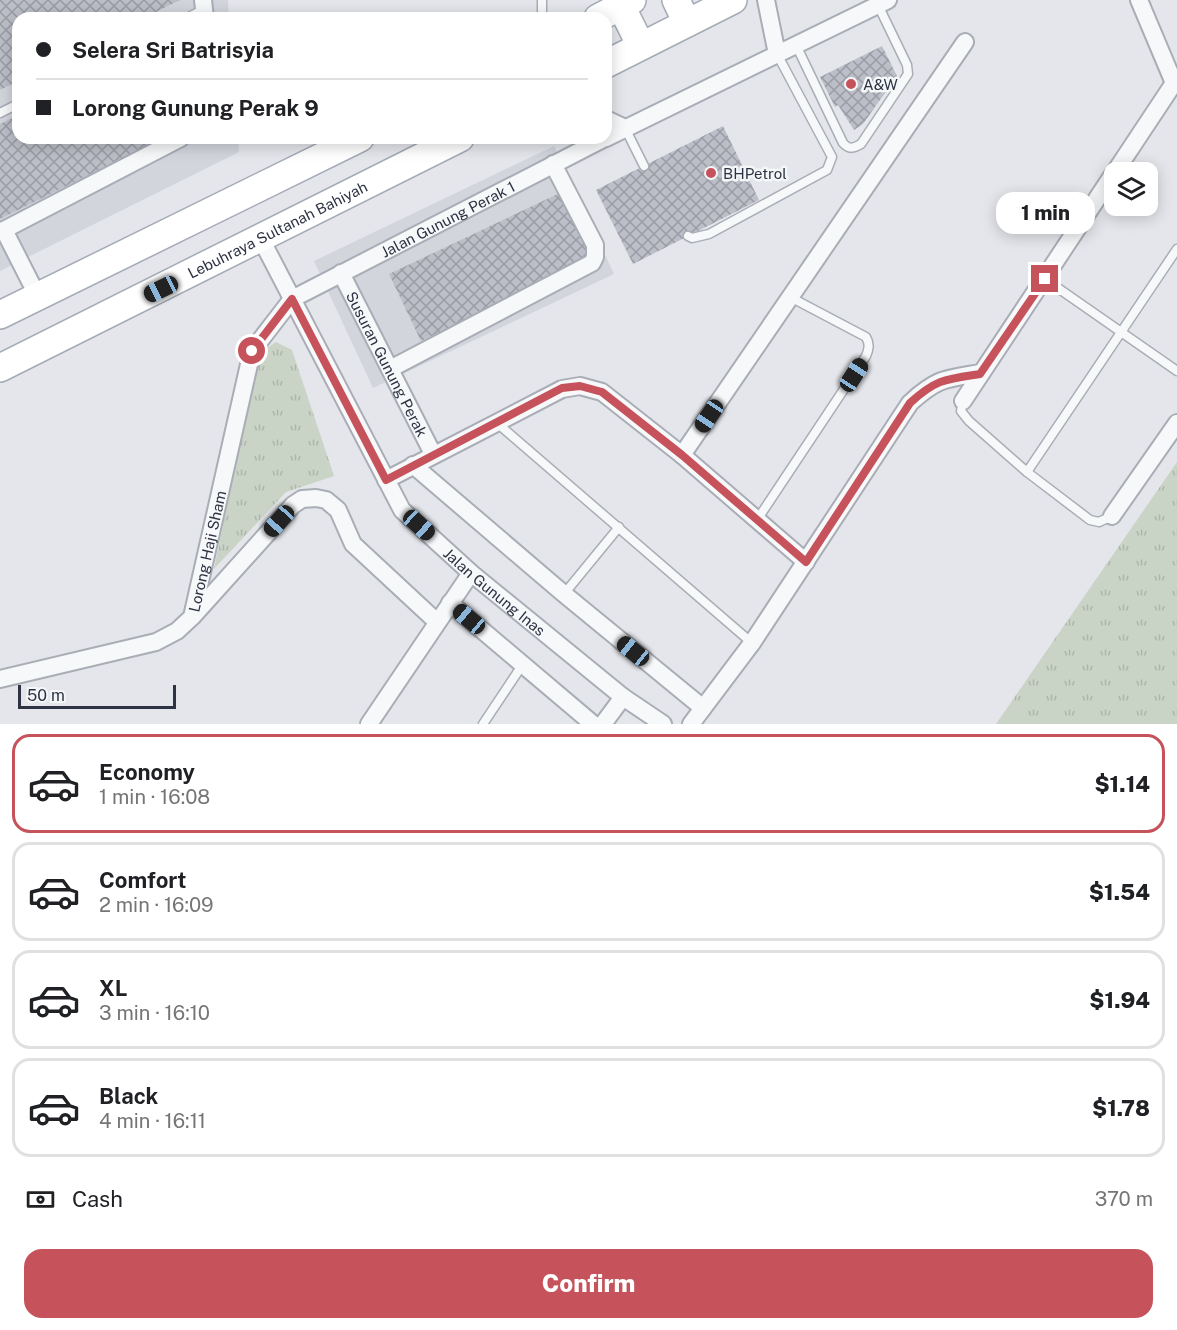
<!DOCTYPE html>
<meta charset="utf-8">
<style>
body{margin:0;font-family:"Public Sans",sans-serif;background:#f2f2f2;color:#202124;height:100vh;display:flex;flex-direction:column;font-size:22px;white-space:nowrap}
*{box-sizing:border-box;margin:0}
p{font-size:20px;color:#757577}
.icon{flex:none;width:33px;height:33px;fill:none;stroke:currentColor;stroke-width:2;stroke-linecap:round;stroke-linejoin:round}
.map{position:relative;height:724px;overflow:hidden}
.side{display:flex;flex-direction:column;background:#fff;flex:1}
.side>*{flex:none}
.top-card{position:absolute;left:12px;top:12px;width:600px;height:132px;border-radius:18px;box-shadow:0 3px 15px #0003;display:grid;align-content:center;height:132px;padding:0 24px;background:#fff}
.fabs{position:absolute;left:1104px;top:162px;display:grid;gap:12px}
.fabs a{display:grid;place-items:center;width:54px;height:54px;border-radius:12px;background:#fff;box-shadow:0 3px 15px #0003;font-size:30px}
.scale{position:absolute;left:18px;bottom:15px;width:158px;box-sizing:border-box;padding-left:6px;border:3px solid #2d3343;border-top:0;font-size:16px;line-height:21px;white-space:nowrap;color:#2d3343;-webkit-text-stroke:4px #f4f6f8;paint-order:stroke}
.end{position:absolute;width:27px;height:27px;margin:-14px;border:8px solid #c6535b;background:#fff;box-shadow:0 0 0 3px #fff}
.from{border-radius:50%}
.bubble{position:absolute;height:42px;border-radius:18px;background:#fff;box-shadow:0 3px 15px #0003;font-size:20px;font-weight:800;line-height:42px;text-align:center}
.car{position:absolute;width:18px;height:36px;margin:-18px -9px;border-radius:8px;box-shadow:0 0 4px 2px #0007;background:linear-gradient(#222 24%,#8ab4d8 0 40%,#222 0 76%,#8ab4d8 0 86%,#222 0)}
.top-card b{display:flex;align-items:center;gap:21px;height:57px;font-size:22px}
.top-card b+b{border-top:2px solid #e0e0e0}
.top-card i{width:15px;height:15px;background:#202124}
ul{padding:10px 0 0;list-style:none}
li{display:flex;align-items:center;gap:18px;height:99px;margin:0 12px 9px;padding:0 12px;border:3px solid #e0e0e0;border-radius:18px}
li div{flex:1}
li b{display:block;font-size:22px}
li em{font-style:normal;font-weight:800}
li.current{border-color:#c6535b}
li>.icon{width:54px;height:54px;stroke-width:1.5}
.pay{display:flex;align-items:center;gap:15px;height:66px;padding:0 24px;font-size:22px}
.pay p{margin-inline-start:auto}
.button{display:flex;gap:12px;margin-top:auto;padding:12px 24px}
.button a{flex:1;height:69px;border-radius:18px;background:#c6535b;color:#fff;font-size:24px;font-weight:800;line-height:69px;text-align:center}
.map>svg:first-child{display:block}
.built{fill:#d3d5dd}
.park{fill:url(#park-tufts)}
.building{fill:url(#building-cross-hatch)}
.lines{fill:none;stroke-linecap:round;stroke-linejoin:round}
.service-casing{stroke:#a9adb5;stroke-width:11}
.minor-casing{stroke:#a9adb5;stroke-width:20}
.primary-casing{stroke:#a4aab6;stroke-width:30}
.service{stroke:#f7f8fa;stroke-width:8}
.minor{stroke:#f7f8fa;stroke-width:16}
.primary{stroke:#fff;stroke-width:27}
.route{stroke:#c6535b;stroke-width:8}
.poi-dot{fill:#c6535b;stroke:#f4f6f8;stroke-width:2}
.labels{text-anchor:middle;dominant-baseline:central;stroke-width:5;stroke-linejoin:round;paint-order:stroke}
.poi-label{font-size:15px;fill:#2d3343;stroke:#f4f6f8;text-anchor:start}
.street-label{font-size:15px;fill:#2d3343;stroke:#f4f6f8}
</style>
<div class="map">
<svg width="1177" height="724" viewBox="0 0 1177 724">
<defs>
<pattern id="park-tufts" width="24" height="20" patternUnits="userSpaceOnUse" patternTransform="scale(1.5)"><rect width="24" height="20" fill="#c9d4c6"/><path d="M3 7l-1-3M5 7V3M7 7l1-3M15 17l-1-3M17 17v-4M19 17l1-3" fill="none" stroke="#adb6ab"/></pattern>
<pattern id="building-cross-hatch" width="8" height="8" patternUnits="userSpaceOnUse" patternTransform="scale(1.5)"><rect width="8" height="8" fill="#bcbfc8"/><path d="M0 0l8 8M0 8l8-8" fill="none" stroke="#999ca4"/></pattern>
</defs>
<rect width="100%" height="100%" fill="#e4e6eb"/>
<!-- built -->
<g class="built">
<polygon points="0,0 228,0 229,18 18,18 18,138 238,138 239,152 0,271"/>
<polygon points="554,146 614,274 373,388 314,261"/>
</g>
<!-- park -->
<g class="park">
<polygon points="276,342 292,350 334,476 286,492 214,569 258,354"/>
<polygon points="1177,462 1177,724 996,724"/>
</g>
<!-- building -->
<g class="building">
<polygon points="0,0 180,0 144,18 18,18 18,81 0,90"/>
<polygon points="882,46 897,76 863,124 854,130 838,105 835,107 820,77"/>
<polygon points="18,115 18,138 163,138 0,219 0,124"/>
<polygon points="723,126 759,200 633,264 596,190"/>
<polygon points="562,192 593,259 421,341 389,274"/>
</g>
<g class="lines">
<defs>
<g id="service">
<polyline points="187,18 204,9"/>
<polyline points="542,18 542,0"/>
<path d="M 796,45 L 843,143 C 849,150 854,148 861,144 L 908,74 L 907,65 L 878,5"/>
<polyline points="0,113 18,104"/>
<polyline points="625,128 644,166"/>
<polyline points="688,236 692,238 709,234 827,170 832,157 777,54"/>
<polyline points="1045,279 1177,371"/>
<polyline points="963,401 961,411 969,421 1027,472 1090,520 1099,522 1112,516"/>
<polyline points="497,423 752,643"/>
<polyline points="1027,472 1177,249"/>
<path d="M 757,520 L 866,356 C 869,349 870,344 866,337 L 790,297"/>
<polyline points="564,594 619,527"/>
<polyline points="483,724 523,664"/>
</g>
<g id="minor">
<polyline points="203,0 205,18"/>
<polyline points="766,0 777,54"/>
<polyline points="1139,0 1174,83 1177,85"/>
<polyline points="606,119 625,128"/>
<polyline points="606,138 888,0"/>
<polyline points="1115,172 1174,83"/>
<polyline points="4,230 38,297"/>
<polyline points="0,232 181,138"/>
<path id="s1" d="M 261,239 L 402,510 L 471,573 L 623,697 L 663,724"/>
<path id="s2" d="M 341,273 L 433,454"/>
<polyline points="390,369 592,263 595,257 595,245 553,164"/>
<polyline points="963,401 1114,173"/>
<polyline points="682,455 965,42"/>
<polyline points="413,465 564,594 703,708"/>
<polyline points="386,480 562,389 580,386 602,392 682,455 806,562"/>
<polyline points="1112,516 1177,423"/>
<polyline points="450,603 593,724"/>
<polyline points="193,616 293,505 302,499 316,498 326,500 338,510 353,544 437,622"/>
<path id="s3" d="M 0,679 L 156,642 L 177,631 L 192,617 L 252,351 L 292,299 L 605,138"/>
<polyline points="369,724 471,573"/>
<polyline points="603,724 623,697"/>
<path d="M 691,724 L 752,643 L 910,403 C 937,378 945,379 980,373"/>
</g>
<g id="primary">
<polyline points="676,0 687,23"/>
<polyline points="621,6 641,46"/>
<polyline points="598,18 632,0"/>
<polyline points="606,64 733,0"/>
<polyline points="0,315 360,138"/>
<path id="s4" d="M 0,368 L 460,138"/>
</g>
</defs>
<!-- service casing -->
<use href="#service" class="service-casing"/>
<!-- minor casing -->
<use href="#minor" class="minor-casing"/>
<!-- primary casing -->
<use href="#primary" class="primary-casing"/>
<!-- service -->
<use href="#service" class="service"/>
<!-- minor -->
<use href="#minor" class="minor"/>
<!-- primary -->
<use href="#primary" class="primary"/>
</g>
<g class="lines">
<!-- route -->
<path class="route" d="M 252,351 L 292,299 L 386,480 L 562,388 L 580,386 L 602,392 L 682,455 L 806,562 L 910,403 C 936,379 946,379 980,374 L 1045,279"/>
</g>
<!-- markers -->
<g class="poi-dot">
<circle cx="851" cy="84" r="6"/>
<circle cx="711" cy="173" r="6"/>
</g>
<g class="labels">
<!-- poi labels -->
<g class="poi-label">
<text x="863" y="84">A&amp;W</text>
<text x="723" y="173">BHPetrol</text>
</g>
<!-- street labels -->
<g class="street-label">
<text stroke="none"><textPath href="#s3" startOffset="718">Jalan Gunung Perak 1</textPath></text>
<text stroke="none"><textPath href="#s4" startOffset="310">Lebuhraya Sultanah Bahiyah</textPath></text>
<text stroke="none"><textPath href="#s2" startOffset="102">Susuran Gunung Perak</textPath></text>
<text stroke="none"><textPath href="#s3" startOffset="272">Lorong Haji Sham</textPath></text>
<text stroke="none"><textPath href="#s1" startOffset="429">Jalan Gunung Inas</textPath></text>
</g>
</g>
</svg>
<div class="fabs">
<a><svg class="icon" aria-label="layers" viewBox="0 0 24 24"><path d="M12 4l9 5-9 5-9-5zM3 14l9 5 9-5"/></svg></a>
</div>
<div class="scale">50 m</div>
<i class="end from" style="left:252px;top:351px"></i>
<i class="end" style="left:1045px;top:279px"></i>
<div class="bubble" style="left:996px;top:192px;width:99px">1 min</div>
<i class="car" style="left:161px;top:289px;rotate:244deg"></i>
<i class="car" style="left:854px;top:375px;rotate:33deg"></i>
<i class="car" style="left:709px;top:416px;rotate:214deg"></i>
<i class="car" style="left:279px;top:521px;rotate:222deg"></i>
<i class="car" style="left:419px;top:525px;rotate:132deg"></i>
<i class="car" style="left:469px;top:619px;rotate:310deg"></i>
<i class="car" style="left:633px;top:651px;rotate:309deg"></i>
<div class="top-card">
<b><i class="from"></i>Selera Sri Batrisyia</b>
<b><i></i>Lorong Gunung Perak 9</b>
</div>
</div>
<section class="side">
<ul>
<li class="current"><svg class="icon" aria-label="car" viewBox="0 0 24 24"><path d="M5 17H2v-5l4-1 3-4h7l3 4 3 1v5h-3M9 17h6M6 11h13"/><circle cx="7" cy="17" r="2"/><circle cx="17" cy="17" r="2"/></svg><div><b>Economy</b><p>1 min · 16:08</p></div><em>$1.14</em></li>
<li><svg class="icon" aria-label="car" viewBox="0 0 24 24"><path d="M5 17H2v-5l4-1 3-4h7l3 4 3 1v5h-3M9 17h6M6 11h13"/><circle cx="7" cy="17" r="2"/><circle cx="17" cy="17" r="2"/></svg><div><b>Comfort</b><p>2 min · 16:09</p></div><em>$1.54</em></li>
<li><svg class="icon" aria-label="car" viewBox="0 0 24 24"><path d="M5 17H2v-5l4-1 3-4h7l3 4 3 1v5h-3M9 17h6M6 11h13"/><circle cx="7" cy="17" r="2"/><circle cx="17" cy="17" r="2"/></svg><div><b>XL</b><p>3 min · 16:10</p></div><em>$1.94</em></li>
<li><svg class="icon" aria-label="car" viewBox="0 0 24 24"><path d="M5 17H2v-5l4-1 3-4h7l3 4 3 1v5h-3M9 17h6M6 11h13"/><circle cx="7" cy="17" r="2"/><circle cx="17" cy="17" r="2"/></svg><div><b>Black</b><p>4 min · 16:11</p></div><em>$1.78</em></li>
</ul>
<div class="pay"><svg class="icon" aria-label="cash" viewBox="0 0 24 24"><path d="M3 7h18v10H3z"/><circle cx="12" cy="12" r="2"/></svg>Cash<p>370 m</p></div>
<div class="button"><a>Confirm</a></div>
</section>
